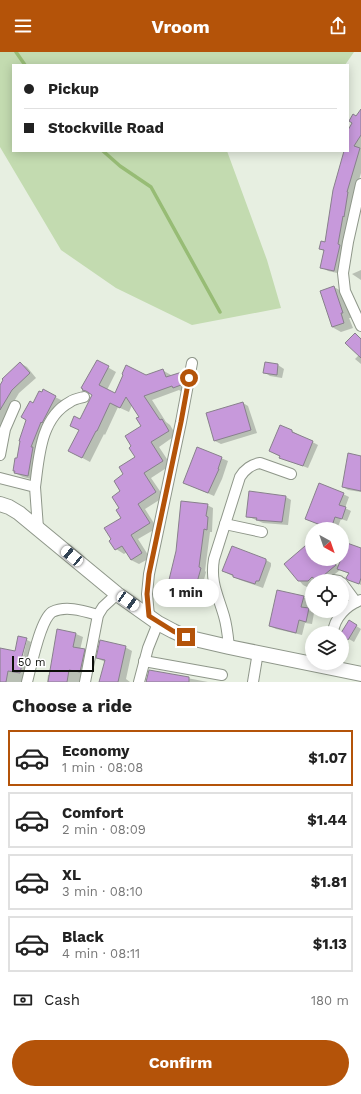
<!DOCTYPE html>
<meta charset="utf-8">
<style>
body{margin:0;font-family:"Work Sans",sans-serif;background:#f6f6f6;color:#222;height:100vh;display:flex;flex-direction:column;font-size:15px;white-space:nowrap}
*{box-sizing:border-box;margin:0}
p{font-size:13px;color:#767676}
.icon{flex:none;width:22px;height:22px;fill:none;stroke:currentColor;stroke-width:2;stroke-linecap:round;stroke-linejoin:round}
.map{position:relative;height:630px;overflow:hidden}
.panel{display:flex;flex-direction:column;background:#fff;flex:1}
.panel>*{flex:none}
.top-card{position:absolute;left:12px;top:12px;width:337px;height:88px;border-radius:0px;box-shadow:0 2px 10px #0003;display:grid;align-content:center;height:88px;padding:0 12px;background:#fff}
.needle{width:26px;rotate:140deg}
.buttons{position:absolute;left:305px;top:470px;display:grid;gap:8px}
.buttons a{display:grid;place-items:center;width:44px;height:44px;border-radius:50%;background:#fff;box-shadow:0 2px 10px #0003;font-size:20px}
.scale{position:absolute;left:12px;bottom:10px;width:82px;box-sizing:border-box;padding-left:4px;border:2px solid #0b0e09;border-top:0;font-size:11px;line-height:14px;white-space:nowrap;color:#0b0e09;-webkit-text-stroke:3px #fff;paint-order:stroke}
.end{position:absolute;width:18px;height:18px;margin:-9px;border:5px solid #b45309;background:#fff;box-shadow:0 0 0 2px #fff}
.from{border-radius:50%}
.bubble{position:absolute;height:28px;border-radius:14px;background:#fff;box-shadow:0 2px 10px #0003;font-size:13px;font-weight:700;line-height:28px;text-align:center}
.car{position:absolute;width:12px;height:24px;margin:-12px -6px;border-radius:5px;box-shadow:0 0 3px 1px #0007;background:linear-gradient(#fff 24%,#345 0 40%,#fff 0 76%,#345 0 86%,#fff 0)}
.top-card b{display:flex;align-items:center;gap:14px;height:38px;font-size:15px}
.top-card b+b{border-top:1px solid #e0e0e0}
.top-card i{width:10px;height:10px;background:#222}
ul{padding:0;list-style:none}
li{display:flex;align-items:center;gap:12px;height:56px;margin:0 8px 6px;padding:0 4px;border:2px solid #e0e0e0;border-radius:0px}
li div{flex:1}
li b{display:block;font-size:15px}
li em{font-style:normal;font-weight:700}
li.current{border-color:#b45309}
li>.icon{width:36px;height:36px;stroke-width:1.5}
h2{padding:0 12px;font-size:18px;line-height:48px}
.pay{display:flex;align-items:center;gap:10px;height:44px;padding:0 12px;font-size:15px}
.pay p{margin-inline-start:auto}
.action{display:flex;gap:8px;margin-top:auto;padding:8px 12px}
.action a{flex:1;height:46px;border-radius:24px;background:#b45309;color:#fff;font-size:16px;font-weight:700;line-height:46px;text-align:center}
header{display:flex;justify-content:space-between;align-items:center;height:52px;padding:0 12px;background:#b45309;color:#fff;font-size:18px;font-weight:700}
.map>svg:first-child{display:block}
.green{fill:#c3dbb0}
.shadow{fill:#0003}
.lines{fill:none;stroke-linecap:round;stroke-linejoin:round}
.stream{stroke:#97bc75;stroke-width:3.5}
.building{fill:#c799db;stroke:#88808c}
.street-casing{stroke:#8f978a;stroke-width:12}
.secondary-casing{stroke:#8f978a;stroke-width:16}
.street{stroke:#fff;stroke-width:10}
.secondary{stroke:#fff;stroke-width:14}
.route{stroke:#b45309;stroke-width:5}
</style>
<header><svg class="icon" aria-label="menu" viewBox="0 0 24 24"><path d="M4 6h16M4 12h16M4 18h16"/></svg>Vroom<svg class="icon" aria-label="share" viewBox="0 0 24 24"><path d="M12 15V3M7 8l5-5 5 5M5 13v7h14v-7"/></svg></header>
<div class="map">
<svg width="361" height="630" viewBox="0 0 361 630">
<rect width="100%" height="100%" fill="#e7efe1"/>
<!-- green -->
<polygon class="green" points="0,0 354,0 345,13 13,13 13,99 227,99 267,208 281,256 192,273 116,236 61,198 0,95"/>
<!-- shadow -->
<g class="shadow">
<polygon points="361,59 361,121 354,145 342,222 328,219 321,215 324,199 320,197 326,192 345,99 348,99 348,80"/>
<polygon points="361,218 361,228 352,222"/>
<polygon points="334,235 343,240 351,266 349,266 353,276 341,280 332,275"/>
<polygon points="355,283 361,286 361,312 355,307 359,303"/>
<polygon points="97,309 116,320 107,338 116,342 146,324 162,318 171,323 171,324 182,321 190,325 182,340 179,338 152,348 166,370 170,373 176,383 159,395 171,413 151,426 164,445 145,457 157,476 138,487 150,506 139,512 131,508 127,500 124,502 116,497 123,466 120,457 125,423 137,405 142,374 140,365 132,353 129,360 118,355 105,383 104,382 90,410 77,403 80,368 93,343 83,338"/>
<polygon points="20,311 27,315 36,326 19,341 6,363 0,388 0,335"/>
<polygon points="266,311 278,313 284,317 282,326 270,324 264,320"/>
<polygon points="42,341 55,345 63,349 50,375 35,428 23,425 15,421 18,407 33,352"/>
<polygon points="243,351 248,354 257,381 221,392 215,389 207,362"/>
<polygon points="292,379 318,393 308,416 286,408 270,399"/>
<polygon points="197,396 228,409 222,427 214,444 184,431"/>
<polygon points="361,405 361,440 348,438 343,435"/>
<polygon points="343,442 349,445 345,456 351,459 347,469 341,467 337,477 330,477 306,467"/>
<polygon points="286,445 291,448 288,473 263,471 247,464"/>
<polygon points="207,453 213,456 212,480 210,480 205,519 206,520 200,543 174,538 168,535 177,499"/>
<polygon points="312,490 312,507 332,507 339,515 348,492 361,497 361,533 349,527 349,522 340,518 326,529 317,529 315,526 314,529 312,529 312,533 309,536 303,533 285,512"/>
<polygon points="266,508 271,511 271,514 263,536 240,528 223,519"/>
<polygon points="303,545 309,548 307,557 314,561 312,572 305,571 302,583 276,577 270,574"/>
<polygon points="350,570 361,577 354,590 342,583"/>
<polygon points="76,582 83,585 80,598 91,602 86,630 43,630 47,630 48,623 50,623"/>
<polygon points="27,588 31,590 26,611 28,612 24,630 0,630 0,597 21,613"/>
<polygon points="125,595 132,599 126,627 130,630 100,630 105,610 97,606"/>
<polygon points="150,619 208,630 147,630"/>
</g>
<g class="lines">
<!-- stream -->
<g class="stream">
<polyline points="16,0 25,13"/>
<polyline points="103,99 120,114 151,135 220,260"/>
</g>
</g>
<!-- building -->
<g class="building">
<polygon points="361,57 361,83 354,94 360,96 347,140 348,140 344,165 343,164 338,192 340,193 334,219 320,216 324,198 319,197 321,189 325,190 333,138 344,99 348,99 348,78 352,71 349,69 353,62 356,64"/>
<polygon points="334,234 343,261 341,261 344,271 332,275 320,239"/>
<polygon points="355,281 361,287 361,306 345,291"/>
<polygon points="97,308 109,314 99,333 115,341 123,323 122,322 126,313 146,323 163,317 166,325 182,320 183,323 181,333 173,336 172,334 144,344 160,368 162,367 169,379 151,390 163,409 144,421 156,440 138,452 150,471 131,483 142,501 131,508 122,494 115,498 109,489 111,487 104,476 121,466 116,458 119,456 112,445 120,439 114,429 123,422 119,415 135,405 129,396 131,394 125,384 141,374 136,366 139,365 126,345 120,356 110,351 97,379 96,379 82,406 68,399 79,378 70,374 74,364 80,367 92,343 86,339 82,338 83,337 81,336"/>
<polygon points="20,310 30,321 12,338 0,358 0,333 3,328 2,327"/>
<polygon points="265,310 278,312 277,323 263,321"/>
<polygon points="43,337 56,344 42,371 41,370 31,395 33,395 28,424 14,421 15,419 13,419 15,406 17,406 20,389 19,389 26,368 21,365 30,349 33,351 39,339 42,340"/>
<polygon points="243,350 251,378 214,389 206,361"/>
<polygon points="280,373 292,378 292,380 313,389 303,414 279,406 280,404 269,399"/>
<polygon points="197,395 222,405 218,417 219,417 208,441 183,431"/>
<polygon points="348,401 361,404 361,439 342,435"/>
<polygon points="319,431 344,441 339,453 346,455 342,467 335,465 331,477 305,467"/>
<polygon points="249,439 286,444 282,470 256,468 257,466 246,465"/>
<polygon points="181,449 208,452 206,464 208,465 207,478 204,477 199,515 201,516 194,541 167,536 176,499"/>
<polygon points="312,488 312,507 330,507 336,513 317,529 312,525 308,529 298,529 284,512"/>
<polygon points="347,491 361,496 361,526 359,532 348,528 346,526 349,521 337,517 341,507 342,507"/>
<polygon points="232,494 266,507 266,510 259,529 256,529 255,532 233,525 233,523 222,519"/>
<polygon points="277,538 304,544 301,555 309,556 306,570 299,568 296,581 269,574"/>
<polygon points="349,568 357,573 348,588 342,584 341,581"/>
<polygon points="57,577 76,581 73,595 85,597 80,620 69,618 67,630 48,630"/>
<polygon points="18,584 27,586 21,608 23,608 20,621 8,619 6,630 0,630 0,596 15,599"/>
<polygon points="100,588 126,594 118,630 99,630 105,608 96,606"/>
<polygon points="149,618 189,625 189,630 146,630"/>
</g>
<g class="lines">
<defs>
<g id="street">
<polyline points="361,132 348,190 343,221 345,239 361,274"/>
<polyline points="0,403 5,377 15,354"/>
<polyline points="0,426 35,435 38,476"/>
<path d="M 35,435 C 39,406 40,366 70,350 C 74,347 80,346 84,345"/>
<polyline points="225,472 262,480"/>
<polyline points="331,529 333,528 339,529"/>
<polyline points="342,531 356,550"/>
<polyline points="149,564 147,542 149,522 181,370 192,311"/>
<path d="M 333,581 C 334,566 347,553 361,548"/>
<path d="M 229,595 C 228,585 227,574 224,564 C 218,543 210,530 214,507 L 240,425 C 244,418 252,412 260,411 L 291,422"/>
<polyline points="144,609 222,623"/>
<path d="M 27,630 C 31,615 40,568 52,560 C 66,553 84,559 98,563"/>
<polyline points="85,630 98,563 103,555 117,542"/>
<polyline points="139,630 148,596 158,571"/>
<polyline points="253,630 258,600"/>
</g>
<polyline id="secondary" points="0,452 9,455 19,461 117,542 158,571 173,579 186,585 229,595 361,622"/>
</defs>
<!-- street casing -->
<use href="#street" class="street-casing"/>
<!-- secondary casing -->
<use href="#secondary" class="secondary-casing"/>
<!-- street -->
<use href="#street" class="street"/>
<!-- secondary -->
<use href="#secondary" class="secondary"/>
</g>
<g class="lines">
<!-- route -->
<polyline class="route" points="186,585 173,579 149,564 147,542 149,522 181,370 189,326"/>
</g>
</svg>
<div class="buttons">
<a><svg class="needle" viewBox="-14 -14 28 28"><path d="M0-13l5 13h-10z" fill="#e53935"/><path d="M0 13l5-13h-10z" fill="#767676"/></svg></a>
<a><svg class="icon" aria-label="locate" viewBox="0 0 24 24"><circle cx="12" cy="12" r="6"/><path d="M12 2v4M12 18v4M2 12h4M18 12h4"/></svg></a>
<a><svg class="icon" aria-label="layers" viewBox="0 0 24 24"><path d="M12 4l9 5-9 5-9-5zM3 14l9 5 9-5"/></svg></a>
</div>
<div class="scale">50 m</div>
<i class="end from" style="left:189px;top:326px"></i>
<i class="end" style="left:186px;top:585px"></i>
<div class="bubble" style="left:153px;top:527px;width:66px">1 min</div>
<i class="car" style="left:72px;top:504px;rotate:310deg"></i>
<i class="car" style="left:128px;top:549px;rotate:125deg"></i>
<div class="top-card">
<b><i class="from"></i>Pickup</b>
<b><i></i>Stockville Road</b>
</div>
</div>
<section class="panel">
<h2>Choose a ride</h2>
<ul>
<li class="current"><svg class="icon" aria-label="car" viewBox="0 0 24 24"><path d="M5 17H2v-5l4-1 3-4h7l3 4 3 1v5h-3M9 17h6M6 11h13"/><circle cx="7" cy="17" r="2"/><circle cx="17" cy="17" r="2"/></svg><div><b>Economy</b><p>1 min · 08:08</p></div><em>$1.07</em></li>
<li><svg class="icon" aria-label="car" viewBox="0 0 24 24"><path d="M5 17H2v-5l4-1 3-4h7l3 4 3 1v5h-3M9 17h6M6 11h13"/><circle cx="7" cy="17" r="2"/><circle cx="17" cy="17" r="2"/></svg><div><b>Comfort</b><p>2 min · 08:09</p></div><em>$1.44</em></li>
<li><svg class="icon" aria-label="car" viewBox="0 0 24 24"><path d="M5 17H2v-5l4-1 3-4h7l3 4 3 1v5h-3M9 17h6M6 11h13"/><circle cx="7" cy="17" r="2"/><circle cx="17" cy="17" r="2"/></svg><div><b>XL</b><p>3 min · 08:10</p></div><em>$1.81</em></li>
<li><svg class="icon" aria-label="car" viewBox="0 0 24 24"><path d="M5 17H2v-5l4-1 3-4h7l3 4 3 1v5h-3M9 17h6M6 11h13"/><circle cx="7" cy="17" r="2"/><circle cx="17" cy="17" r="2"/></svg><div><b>Black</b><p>4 min · 08:11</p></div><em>$1.13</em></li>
</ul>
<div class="pay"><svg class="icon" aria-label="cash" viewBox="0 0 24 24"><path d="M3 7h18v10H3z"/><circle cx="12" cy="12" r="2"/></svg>Cash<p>180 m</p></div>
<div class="action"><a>Confirm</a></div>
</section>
